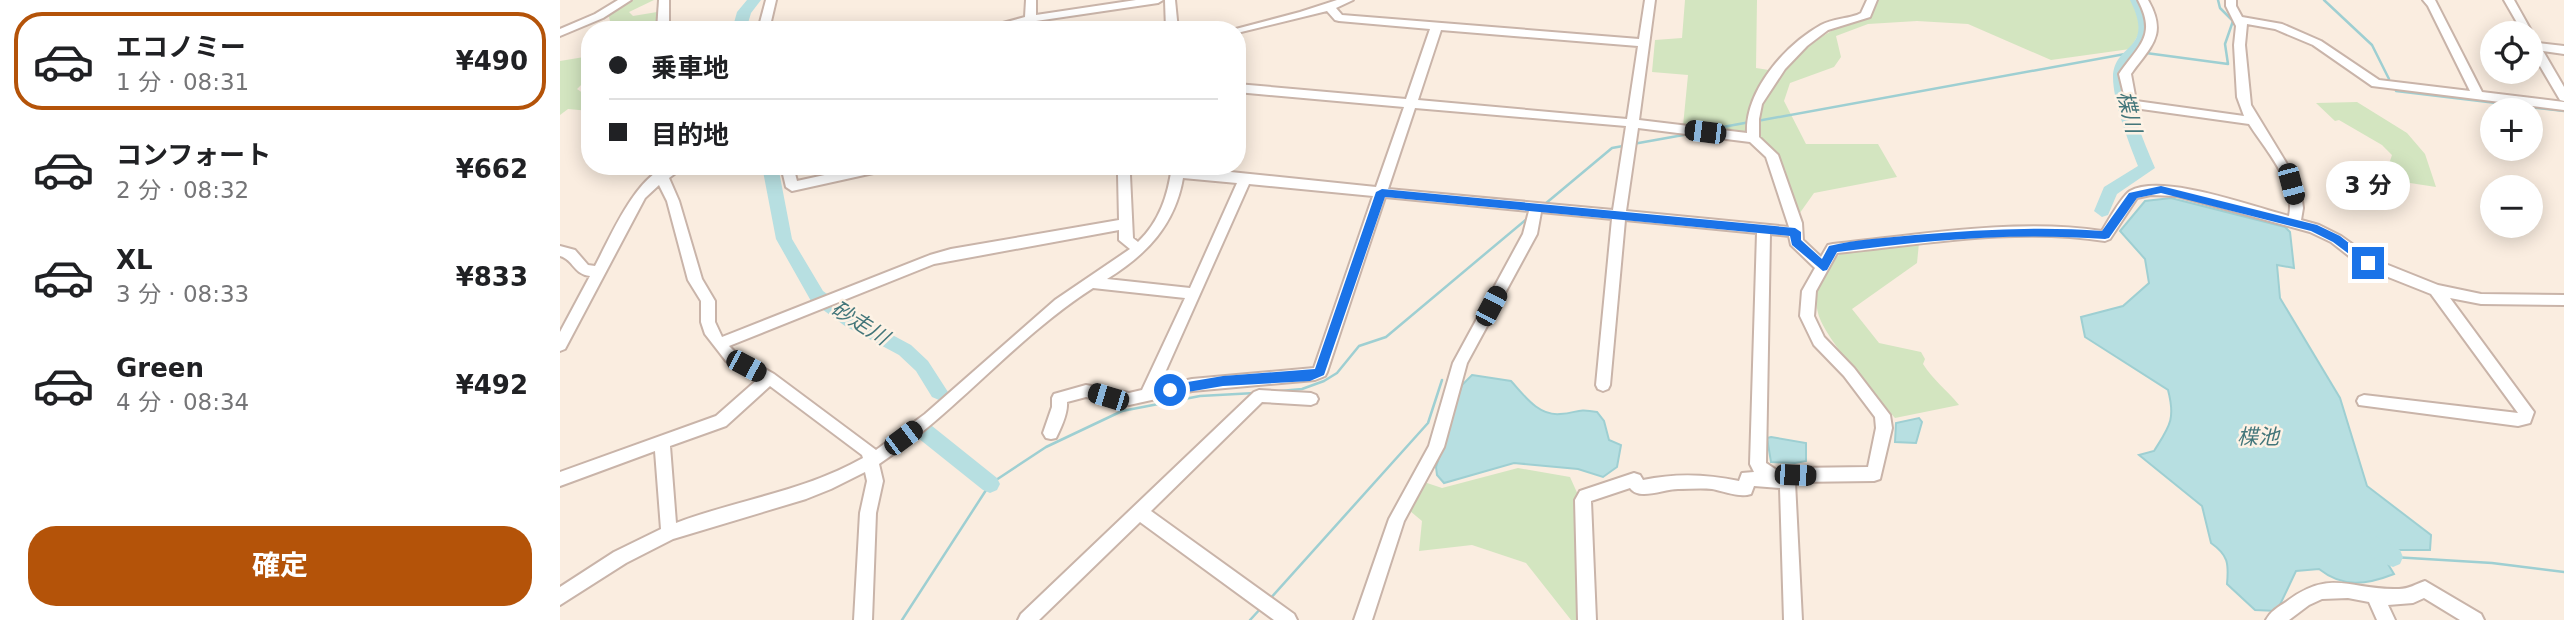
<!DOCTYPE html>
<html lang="ja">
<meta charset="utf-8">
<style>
body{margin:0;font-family:"DejaVu Sans","Noto Sans JP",sans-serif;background:#f2f2f2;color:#202124;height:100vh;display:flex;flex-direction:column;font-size:26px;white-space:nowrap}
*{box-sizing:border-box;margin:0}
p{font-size:23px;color:#757577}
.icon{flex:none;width:38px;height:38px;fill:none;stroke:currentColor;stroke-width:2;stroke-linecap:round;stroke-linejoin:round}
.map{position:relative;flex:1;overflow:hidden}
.drawer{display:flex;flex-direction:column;background:#fff;width:560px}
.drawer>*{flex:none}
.banner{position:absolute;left:21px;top:21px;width:665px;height:154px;border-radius:28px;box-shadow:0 4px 18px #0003;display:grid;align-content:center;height:154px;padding:0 28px;background:#fff}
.buttons{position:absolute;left:1920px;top:21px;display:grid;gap:14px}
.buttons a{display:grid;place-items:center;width:63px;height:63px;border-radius:50%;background:#fff;box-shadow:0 4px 18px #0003;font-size:35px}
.end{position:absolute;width:32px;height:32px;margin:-16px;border:9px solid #1a73e8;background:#fff;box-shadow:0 0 0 4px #fff}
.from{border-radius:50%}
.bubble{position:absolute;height:49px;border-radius:24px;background:#fff;box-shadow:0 4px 18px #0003;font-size:23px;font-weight:700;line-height:49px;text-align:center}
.car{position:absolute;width:21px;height:42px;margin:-21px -10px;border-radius:9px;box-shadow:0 0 5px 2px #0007;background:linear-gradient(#222 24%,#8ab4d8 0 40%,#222 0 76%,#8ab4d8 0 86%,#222 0)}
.banner b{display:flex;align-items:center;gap:24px;height:66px;font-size:26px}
.banner b+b{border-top:2px solid #e0e0e0}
.banner i{width:18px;height:18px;background:#202124}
ul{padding:12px 0 0;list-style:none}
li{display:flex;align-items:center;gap:21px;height:98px;margin:0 14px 10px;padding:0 14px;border:4px solid transparent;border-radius:28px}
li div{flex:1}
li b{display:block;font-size:26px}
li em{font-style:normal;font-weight:700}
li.current{border-color:#b45309}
li>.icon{width:63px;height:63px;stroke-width:1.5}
.cta{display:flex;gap:14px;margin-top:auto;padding:14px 28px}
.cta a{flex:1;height:80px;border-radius:28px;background:#b45309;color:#fff;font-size:28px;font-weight:700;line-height:80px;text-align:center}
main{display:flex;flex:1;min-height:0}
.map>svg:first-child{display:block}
.green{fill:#d3e5c0}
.water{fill:#b7dfe1;stroke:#9ecfd2;stroke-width:2}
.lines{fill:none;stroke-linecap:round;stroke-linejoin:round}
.stream{stroke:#9ecfd2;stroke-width:2.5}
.river{fill:#b7dfe1;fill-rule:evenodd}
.minor-casing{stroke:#c9b4a9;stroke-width:4}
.minor{fill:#fff;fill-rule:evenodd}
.route{fill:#1a73e8}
.labels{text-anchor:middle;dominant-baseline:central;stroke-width:5;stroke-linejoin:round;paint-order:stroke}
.water-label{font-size:21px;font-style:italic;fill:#43767a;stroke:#fdf2e5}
</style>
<main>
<section class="drawer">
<ul>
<li class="current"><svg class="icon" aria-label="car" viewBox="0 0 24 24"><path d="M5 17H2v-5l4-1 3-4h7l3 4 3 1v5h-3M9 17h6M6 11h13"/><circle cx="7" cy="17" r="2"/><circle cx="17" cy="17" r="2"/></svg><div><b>エコノミー</b><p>1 分 · 08:31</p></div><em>¥490</em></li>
<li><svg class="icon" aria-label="car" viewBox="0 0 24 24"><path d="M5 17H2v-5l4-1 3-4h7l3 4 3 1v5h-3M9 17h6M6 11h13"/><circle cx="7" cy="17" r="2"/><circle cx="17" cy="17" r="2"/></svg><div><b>コンフォート</b><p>2 分 · 08:32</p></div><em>¥662</em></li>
<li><svg class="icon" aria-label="car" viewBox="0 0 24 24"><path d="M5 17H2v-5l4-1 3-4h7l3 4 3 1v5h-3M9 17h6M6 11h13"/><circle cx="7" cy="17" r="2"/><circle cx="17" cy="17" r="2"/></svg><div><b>XL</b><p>3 分 · 08:33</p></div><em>¥833</em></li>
<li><svg class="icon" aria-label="car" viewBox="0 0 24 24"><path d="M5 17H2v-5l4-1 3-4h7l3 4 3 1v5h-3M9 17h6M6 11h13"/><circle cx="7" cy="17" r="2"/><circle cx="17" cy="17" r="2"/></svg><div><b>Green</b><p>4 分 · 08:34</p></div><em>¥492</em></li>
</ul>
<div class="cta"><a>確定</a></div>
</section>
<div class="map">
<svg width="2004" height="620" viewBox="0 0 2004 620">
<rect width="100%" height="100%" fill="#faede0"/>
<!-- green -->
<g class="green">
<polygon points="70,0 94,0 69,12 73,16 97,12 98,30 41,30 50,21 48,13"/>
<path d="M 1125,0 L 1197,0 L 1196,68 L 1222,72 C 1252,42 1266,29 1307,17 L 1318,0 L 1575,0 C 1587,23 1583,27 1570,49 L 1491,60 L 1408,24 L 1357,21 L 1308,24 L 1276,36 L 1281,57 L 1274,67 L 1230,83 L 1224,101 L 1246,144 L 1318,144 L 1337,177 L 1254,193 L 1237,217 L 1225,169 L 1198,137 L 1123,126 L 1128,75 L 1092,72 L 1095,40 L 1122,38 Z"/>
<polygon points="30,54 30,76 17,89 30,98 30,111 8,109 0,115 0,61 24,57"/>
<polygon points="1797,102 1847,133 1865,154 1876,187 1824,179 1832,155 1822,145 1779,120 1775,121 1756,103"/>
<path d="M 1359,243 L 1357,263 L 1292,309 L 1319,343 L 1361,352 L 1365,359 L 1363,364 C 1373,380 1387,390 1399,405 L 1335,418 C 1316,395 1264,338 1258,313 C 1252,291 1266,263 1284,251 Z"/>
<polygon points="958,468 1010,477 1019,497 1025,620 1011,620 966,563 912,545 859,551 862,521 850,511 864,482 882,488"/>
</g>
<!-- water -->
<g class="water">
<path d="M 1611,198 L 1725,227 L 1730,232 L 1734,268 L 1717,265 L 1720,298 L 1780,398 L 1807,486 L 1871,535 L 1870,550 L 1829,550 L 1823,556 L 1834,574 C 1806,585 1783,588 1759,569 L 1736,571 L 1717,611 L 1695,610 L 1667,584 C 1669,563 1668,555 1651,543 L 1642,506 L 1579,455 L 1594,451 C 1609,427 1616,420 1608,390 L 1525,337 L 1521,317 L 1563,306 L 1589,283 L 1585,259 L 1560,231 L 1585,201 Z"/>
<path d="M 912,375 L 951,381 C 964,395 978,416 1000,414 C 1018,413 1016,408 1037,412 L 1044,421 L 1049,440 L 1061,445 L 1057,467 L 1043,477 L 1018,469 L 954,463 L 884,483 L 877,475 L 876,467 L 902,385 Z"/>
<polygon points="1359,418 1362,422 1356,443 1335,442 1336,423"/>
<polygon points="1211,437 1246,443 1246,461 1235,463 1211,462 1207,438"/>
</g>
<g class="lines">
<!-- stream -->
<g class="stream">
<polyline points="1764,0 1812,45 1829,79"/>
<polyline points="1586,53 1668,64 1665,44 1673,21 1660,8 1658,0"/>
<polyline points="1836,91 2004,111"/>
<polyline points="1197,121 1576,52"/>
<polyline points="1152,129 1190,122"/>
<polyline points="1073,144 1129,134"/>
<polyline points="985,204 1052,148 1063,146"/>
<polyline points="720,391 742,389 764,381 777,373 799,346 826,337 969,217"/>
<polyline points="1833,557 1932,563 2004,572"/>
<polyline points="709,600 868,423 882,380"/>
<polyline points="342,620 430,484 486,447 562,411 640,396 695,393"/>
<polyline points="690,620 702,607"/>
</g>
<!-- river -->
<g class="river">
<polygon points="187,0 201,0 191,13 186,30 172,30 177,12"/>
<path d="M 1570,0 L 1584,0 C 1611,52 1566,45 1568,78 C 1570,109 1583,140 1595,168 L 1557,194 L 1548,215 L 1542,217 L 1534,211 L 1544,187 L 1578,166 C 1569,143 1553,102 1553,77 C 1554,42 1596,52 1570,0 Z"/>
<polygon points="202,166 218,166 232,239 263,291 297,316 351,345 368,361 388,392 386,397 379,400 372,397 356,371 339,355 285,326 251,301 216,239"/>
<polygon points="365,424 372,426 437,478 440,484 437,490 430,493 423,490 358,438 355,432 358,426"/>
<path d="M 1806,531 L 1840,550 L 1843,557 L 1840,564 L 1833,567 C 1820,562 1801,552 1796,540 L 1799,533 Z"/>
</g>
<defs>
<g id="minor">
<polygon points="58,0 71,0 43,18 0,36 0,29 35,14"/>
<polygon points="99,0 109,0 109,30 97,30"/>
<polygon points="206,0 216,0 209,30 198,30"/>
<polygon points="466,0 476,0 476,15 576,0 603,0 598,3 476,21 476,30 464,30 465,24 438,30 417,30 465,17"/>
<polygon points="605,0 615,0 618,30 606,30"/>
<path d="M 777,0 L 793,0 L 776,8 L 782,15 L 1079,39 L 1085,0 L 1095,0 L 1079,120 L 1187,133 C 1185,91 1225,45 1261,25 C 1272,19 1285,19 1297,15 L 1301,13 L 1307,0 L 1317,0 L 1310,17 L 1268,30 L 1247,46 L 1225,69 L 1202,104 L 1199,119 L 1199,137 L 1218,155 L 1242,223 L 1243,240 L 1261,257 L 1268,245 L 1273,244 C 1358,235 1458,218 1542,231 C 1548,221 1562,196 1570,191 C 1603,173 1693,207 1729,216 C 1736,182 1706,151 1689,124 L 1567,107 L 1559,74 C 1579,45 1597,36 1578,0 L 1588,0 C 1608,35 1591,46 1571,74 L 1576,101 L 1684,116 L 1677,97 L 1674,45 L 1676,26 L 1666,6 L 1666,0 L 1676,0 L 1676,6 L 1682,17 L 1722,24 L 1761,41 L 1819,80 L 1910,91 L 1868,6 L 1863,0 L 1875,0 L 1922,92 L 2004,102 L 2004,110 L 1812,86 L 1753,45 L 1715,29 L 1687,24 L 1685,45 L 1691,105 L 1736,179 L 1741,193 L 1743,208 L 1741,220 L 1759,225 L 1781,236 L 1813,259 L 1878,285 L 1921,294 L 2004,295 L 2004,305 L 1921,304 L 1890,298 L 1971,408 L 1974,412 L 1970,423 L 1958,426 L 1799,405 L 1797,401 L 1799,397 L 1804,395 L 1958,413 L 1871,294 L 1803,267 L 1771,242 L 1750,232 L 1617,196 L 1591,195 L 1577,198 L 1550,239 L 1545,241 C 1457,227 1365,244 1277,253 L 1256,291 L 1254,316 L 1264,337 L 1294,368 L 1330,415 L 1332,428 L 1320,479 L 1314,481 L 1235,482 L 1242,620 L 1224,620 L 1220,488 L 1194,486 L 1191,494 C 1179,498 1164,491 1152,489 C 1141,488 1129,489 1118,489 C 1104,489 1079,501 1070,488 L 1031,501 L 1036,620 L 1018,620 L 1015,500 L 1020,491 L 1074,473 L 1080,475 L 1083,480 C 1116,473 1146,474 1179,481 L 1182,473 L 1194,472 L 1190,464 L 1197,233 L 1065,220 L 1050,385 L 1048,389 L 1043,391 L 1038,389 L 1036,385 L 1052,219 L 981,212 L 977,234 L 907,363 L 884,447 L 844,521 L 812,620 L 794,620 L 829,519 L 869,446 L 893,363 L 963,234 L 969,211 L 825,197 L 767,372 L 765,376 L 755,380 L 632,391 L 569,405 L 526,397 L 507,402 C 508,413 501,428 496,438 L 491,439 L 486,438 L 483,433 L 492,407 L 492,398 L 494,394 L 526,385 L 569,393 L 582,390 L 625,298 L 533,288 C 455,338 396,413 319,464 L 323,481 L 316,513 L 312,620 L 294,620 L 300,513 L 307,481 L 305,472 L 271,489 L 246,499 L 113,539 L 66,563 L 0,605 L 0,587 L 54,552 L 101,529 L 95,451 L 0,486 L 0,472 L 156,416 L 198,379 L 166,361 L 145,334 L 141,322 L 141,301 L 128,280 L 107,201 L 99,185 L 85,198 L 5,349 L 0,351 L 0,332 L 30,276 C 13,274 14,260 0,256 L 0,246 L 15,250 L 28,265 L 35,266 C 50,238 76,175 109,166 C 113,165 120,166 125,166 L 109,178 L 119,201 L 142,279 L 155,301 L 155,322 L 162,337 L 370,255 L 391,249 L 559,220 L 558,175 L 563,166 L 576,166 L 570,175 L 573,238 L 578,242 C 600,221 608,195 612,166 L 816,187 L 844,107 L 677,92 L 677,84 L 846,99 L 870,29 L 779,21 L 775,20 L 767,11 L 677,33 L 677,30 L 672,30 L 740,12 ZM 881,30 L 1078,46 L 1067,119 L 858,100 ZM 855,108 L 1066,126 L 1053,210 L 828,189 ZM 1078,128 L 1190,142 L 1206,157 L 1229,227 L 1066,211 ZM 623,178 L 677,183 L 630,288 L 547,279 C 586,255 615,225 623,178 ZM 689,184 L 813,196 L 754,368 L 632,379 L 599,386 ZM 559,230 L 559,240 L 570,249 L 495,300 L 365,414 L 316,450 L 214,374 L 176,353 L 169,346 L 374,264 ZM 1210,234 L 1229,236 L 1231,245 L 1255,268 L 1242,291 L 1240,316 L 1254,345 L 1284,376 L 1315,417 L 1316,428 L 1308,467 L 1235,468 L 1221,473 L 1206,463 ZM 210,386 L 302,455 L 303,458 C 243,492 179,499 116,523 L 110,446 L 166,426 Z"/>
<polygon points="1944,0 1954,0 1978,43 2004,46 2004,54 1983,51 2004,87 2004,101 2000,100 1970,49 1970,33 1963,33"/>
<polygon points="221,166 233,166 237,181 306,166 333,166 327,170 232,191 226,187"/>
<polygon points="699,390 751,393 756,395 758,399 756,403 751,405 702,402 591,511 734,614 737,620 714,620 580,522 479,620 458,620 461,614 694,392"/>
<path d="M 1865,581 L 1921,614 L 1924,620 L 1900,620 L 1864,598 L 1853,603 L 1828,605 L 1835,620 L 1817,620 L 1809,602 L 1788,598 L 1762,599 L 1749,605 L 1729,620 L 1706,620 C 1710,612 1718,607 1726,602 C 1772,567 1791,591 1839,589 C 1849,589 1856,584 1865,581 Z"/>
</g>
</defs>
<!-- minor casing -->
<use href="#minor" class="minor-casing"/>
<!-- minor -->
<use href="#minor" class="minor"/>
</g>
<!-- route -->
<path class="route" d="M 1601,186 L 1757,225 L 1780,236 L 1814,263 L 1812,266 L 1805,266 L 1773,242 L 1751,231 L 1601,193 L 1577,198 L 1549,238 L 1545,239 C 1455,232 1366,240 1277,252 L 1267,270 L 1263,271 L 1232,245 L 1230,236 L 825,197 L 764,375 L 750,381 L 663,386 L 610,395 L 603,390 L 610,385 L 663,376 L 755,369 L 816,192 L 822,189 L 1235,228 L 1241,232 L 1241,240 L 1262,259 L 1269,246 C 1297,239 1327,238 1355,235 C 1417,230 1479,226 1542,231 L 1569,193 Z"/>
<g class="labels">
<!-- water labels -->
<g class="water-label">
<text transform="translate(1569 112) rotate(76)">楪川</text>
<text transform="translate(300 323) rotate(32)">砂走川</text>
<text x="1698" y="437">楪池</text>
</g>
</g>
</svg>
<div class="buttons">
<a><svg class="icon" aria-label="locate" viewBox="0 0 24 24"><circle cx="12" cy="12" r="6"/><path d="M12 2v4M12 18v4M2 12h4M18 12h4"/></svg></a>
<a>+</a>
<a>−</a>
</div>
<i class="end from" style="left:610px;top:390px"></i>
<i class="end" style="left:1808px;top:263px"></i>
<div class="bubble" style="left:1766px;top:161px;width:84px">3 分</div>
<i class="car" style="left:1145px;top:132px;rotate:277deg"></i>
<i class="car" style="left:1731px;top:184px;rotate:165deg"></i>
<i class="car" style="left:931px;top:306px;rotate:28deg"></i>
<i class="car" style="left:186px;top:366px;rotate:118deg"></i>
<i class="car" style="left:548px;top:397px;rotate:287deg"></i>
<i class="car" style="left:343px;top:438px;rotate:53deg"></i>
<i class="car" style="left:1235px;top:475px;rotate:92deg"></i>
<div class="banner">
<b><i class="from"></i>乗車地</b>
<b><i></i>目的地</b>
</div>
</div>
</main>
